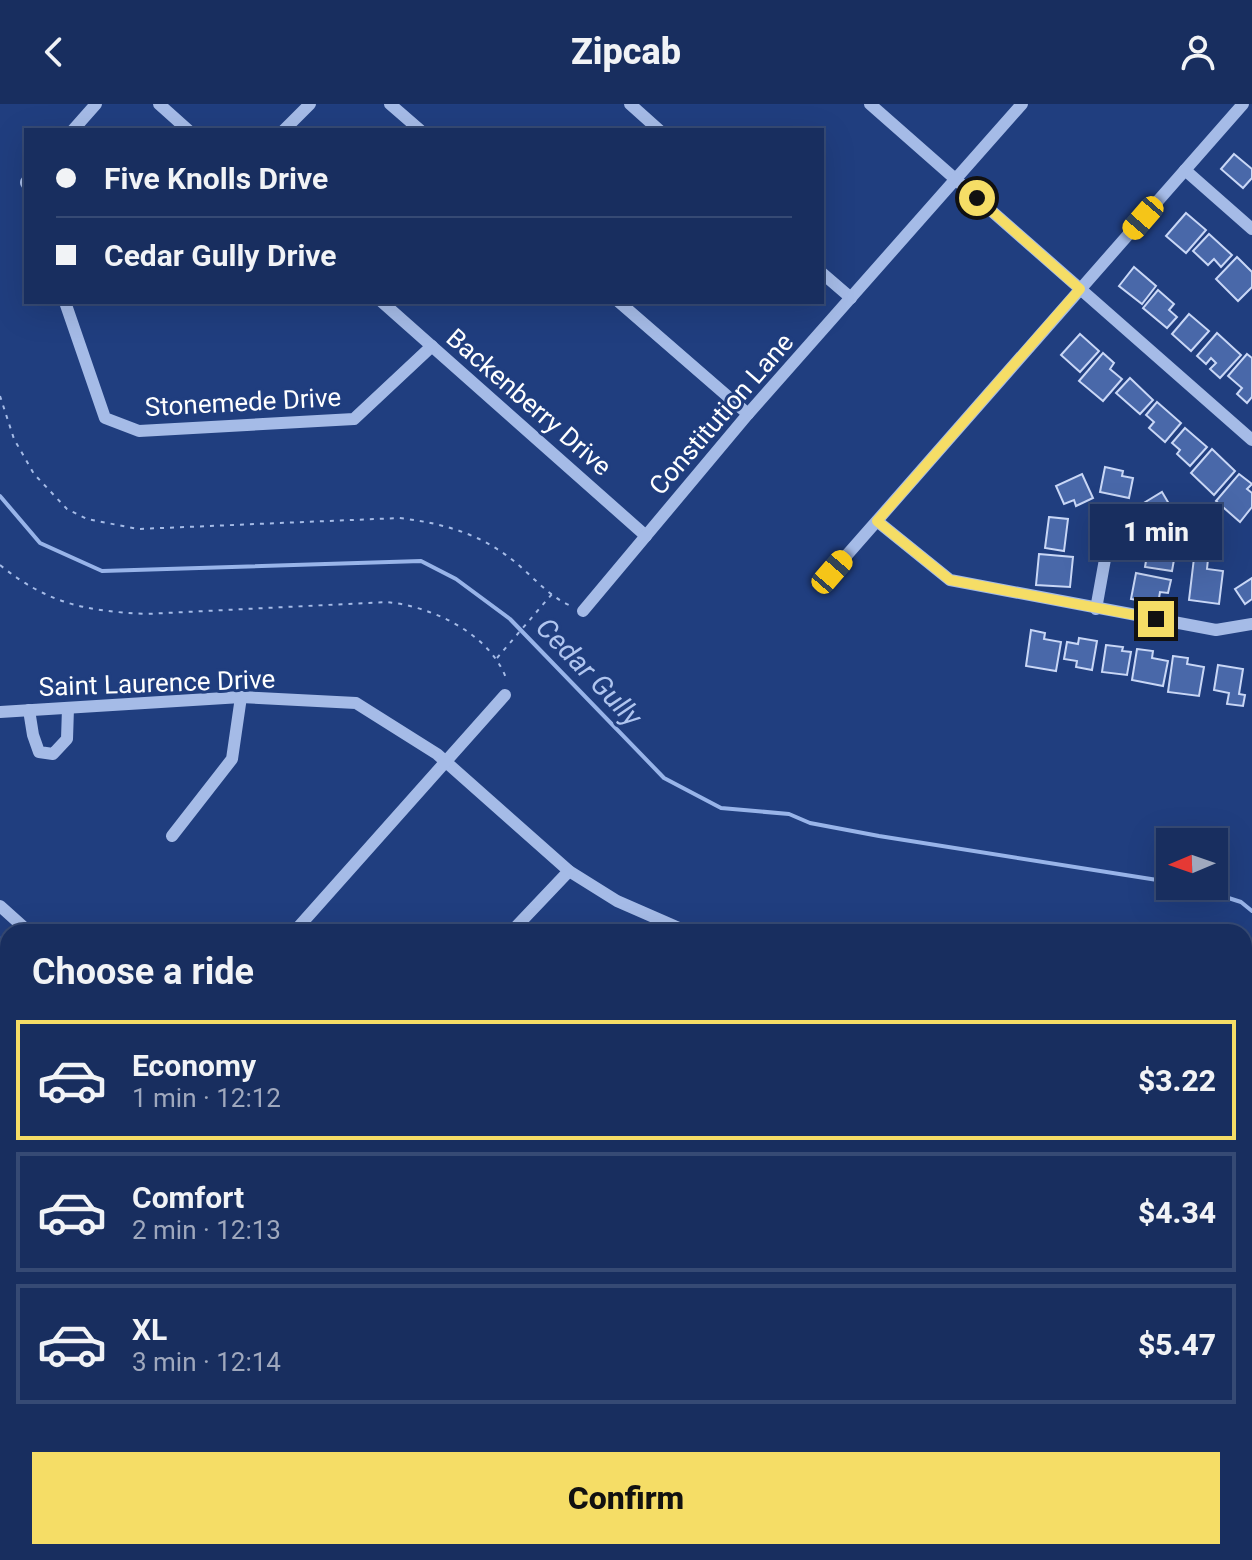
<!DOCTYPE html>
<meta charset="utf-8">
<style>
body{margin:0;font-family:Roboto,sans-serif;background:#253a68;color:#f1f3f6;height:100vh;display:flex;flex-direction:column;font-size:30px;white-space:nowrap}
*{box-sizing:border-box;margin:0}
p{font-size:26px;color:#9fa8bd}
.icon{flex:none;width:44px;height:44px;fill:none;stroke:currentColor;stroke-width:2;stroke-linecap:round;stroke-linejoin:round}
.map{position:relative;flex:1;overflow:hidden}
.side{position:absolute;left:0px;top:820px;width:1252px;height:636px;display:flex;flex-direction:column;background:#182e5f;border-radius:24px 24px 0 0;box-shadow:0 8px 32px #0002,0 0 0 2px #364a74}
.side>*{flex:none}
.guide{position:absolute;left:24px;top:24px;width:800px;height:176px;border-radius:0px;box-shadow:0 8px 32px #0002,0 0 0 2px #364a74;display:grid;align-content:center;height:176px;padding:0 32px;background:#182e5f}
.needle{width:52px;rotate:268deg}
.fabs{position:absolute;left:1156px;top:724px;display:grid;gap:16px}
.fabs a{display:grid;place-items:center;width:72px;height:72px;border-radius:0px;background:#182e5f;box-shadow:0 8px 32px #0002,0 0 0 2px #364a74;font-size:40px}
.end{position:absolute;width:36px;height:36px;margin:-18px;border:10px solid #f5dd66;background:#111;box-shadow:0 0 0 4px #111}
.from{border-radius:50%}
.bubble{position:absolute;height:56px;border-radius:0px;background:#182e5f;box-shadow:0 8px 32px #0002,0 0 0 2px #364a74;font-size:26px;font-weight:800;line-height:56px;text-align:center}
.car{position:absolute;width:24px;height:48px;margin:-24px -12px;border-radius:10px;box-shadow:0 0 6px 2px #0007;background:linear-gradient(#f5c518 24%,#345 0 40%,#f5c518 0 76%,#345 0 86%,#f5c518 0)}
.guide b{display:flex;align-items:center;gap:28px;height:76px;font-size:30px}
.guide b+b{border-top:2px solid #364a74}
.guide i{width:20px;height:20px;background:#f1f3f6}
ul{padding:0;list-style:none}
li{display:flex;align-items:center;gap:24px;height:120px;margin:0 16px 12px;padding:0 16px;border:4px solid #364a74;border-radius:0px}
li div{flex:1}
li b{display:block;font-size:30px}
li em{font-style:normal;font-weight:800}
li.active{border-color:#f5dd66}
li>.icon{width:72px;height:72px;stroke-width:1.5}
h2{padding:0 32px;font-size:36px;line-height:96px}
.cta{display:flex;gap:16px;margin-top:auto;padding:16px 32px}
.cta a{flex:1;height:92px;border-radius:0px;background:#f5dd66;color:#111;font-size:32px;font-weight:800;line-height:92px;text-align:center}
header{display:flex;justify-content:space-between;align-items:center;height:104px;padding:0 32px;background:#182e5f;font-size:36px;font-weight:800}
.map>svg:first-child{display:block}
.green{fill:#34569d}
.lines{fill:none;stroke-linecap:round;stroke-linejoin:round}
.stream{stroke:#98b4e9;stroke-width:4}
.building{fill:#4968a9;stroke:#c9d7f6;stroke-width:2}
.path{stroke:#a5bbe7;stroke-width:2;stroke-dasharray:4 6;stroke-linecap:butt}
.minor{stroke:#a5bbe7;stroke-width:12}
.major{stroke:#e7edfd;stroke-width:16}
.route{stroke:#f5dd66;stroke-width:10}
.labels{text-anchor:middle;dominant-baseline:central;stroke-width:6;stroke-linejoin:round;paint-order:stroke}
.street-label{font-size:26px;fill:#fff;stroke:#203e7f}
.water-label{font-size:28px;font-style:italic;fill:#b0c5ef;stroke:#203e7f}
</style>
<header><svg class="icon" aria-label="back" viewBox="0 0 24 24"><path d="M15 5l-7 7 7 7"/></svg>Zipcab<svg class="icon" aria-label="person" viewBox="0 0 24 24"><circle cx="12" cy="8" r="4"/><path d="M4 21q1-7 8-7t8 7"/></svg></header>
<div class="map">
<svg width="1252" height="1456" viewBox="0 0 1252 1456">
<rect width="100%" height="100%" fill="#203e7f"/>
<!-- green -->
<polygon class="green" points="0,832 8,839 8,1027 0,1036"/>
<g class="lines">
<!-- stream -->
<g class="stream">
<polyline points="0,392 40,439 102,467 421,457 456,475 510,515 664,674 721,704 789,710 810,719 879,732 1170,778"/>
<polyline points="1191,782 1241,798 1252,807"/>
</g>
</g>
<!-- building -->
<g class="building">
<polygon points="1234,50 1252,65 1252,74 1243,84 1221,65"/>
<polygon points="1186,109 1206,126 1186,149 1166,132"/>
<polygon points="1209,130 1232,151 1221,163 1214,155 1208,161 1193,147"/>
<polygon points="1237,153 1252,168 1252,183 1238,197 1216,175"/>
<polygon points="1134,163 1156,182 1142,200 1119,182"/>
<polygon points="1158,186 1174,200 1169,206 1177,213 1167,224 1143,204"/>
<polygon points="1189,210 1209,227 1191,247 1172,230"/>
<polygon points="1217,229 1241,251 1220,274 1210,265 1216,259 1211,254 1206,260 1197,252"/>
<polygon points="1080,230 1099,247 1080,268 1061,251"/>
<polygon points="1103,249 1114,259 1110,265 1122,275 1103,297 1079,277"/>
<polygon points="1247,250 1252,254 1252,293 1247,299 1237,290 1242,284 1228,272"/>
<polygon points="1130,274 1153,296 1140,310 1116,289"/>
<polygon points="1157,298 1181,319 1165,338 1149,324 1154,318 1146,311"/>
<polygon points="1185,324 1207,343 1190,362 1177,350 1180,346 1172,339"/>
<polygon points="1212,345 1235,367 1214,391 1191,369"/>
<polygon points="1105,363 1123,367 1122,372 1133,374 1129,394 1100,388"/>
<polygon points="1082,370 1093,394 1076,402 1074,396 1064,400 1056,382"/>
<polygon points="1239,370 1252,380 1247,385 1252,389 1252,403 1240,418 1216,397"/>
<polygon points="1162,388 1175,410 1154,422 1142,400"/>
<polygon points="1049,413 1068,415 1064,447 1045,444"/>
<polygon points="1155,435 1171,438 1169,449 1175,450 1172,467 1145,463 1148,445 1153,446"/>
<polygon points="1039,450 1073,453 1070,483 1036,481"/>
<polygon points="1194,454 1208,455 1207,465 1223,467 1219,500 1189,496"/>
<polygon points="1136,469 1171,476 1168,489 1160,488 1158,500 1131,495"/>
<polygon points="1252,474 1252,495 1245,500 1235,485"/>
<polygon points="1031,526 1045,529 1044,535 1061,538 1056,567 1026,562"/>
<polygon points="1079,534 1097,537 1092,566 1076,563 1077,557 1064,555 1067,538 1078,540"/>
<polygon points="1106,541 1123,543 1122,547 1131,548 1127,571 1102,568"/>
<polygon points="1137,545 1153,547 1152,554 1168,557 1163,582 1132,576"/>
<polygon points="1173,552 1188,554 1187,560 1204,563 1199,592 1168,588"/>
<polygon points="1218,561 1243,565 1239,590 1245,591 1243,602 1227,600 1229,589 1214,586"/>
<polygon points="1244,885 1252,891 1252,924 1247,929 1244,926"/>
<polygon points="1244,1019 1252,1026 1252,1055 1250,1057 1244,1052"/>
<polygon points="1244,1113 1252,1119 1251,1157 1244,1151"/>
<polygon points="1250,1234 1252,1258 1244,1267 1244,1240"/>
<polygon points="596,1448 634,1448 627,1456 605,1456"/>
<polygon points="718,1448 730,1448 739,1456 711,1456"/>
<polygon points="828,1448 846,1448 854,1456 827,1456 831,1452"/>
<polygon points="952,1448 964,1448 974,1456 945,1456"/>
<polygon points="1050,1448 1078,1448 1082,1451 1078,1456 1043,1456"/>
</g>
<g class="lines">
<!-- path -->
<g class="path">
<path d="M 0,292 L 14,335 L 34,370 L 67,405 L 87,415 L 138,425 L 399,414 C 443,419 481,430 515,458 C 532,472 549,492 569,501"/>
<path d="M 0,461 C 48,500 86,507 146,510 L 386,498 C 431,502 489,529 506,574"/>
<polyline points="497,554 552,490"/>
<polyline points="0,858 8,865"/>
<polyline points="0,1001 8,998"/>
</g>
<!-- minor -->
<g class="minor">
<polyline points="159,0 188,26"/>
<polyline points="390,0 420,26"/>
<polyline points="630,0 659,26"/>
<polyline points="870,0 1252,336"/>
<polyline points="73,26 96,0"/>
<polyline points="284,26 310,0"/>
<polyline points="1185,66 1252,125"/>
<polyline points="26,78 26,79"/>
<polyline points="822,169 851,194"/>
<polyline points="65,198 105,314 139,327 354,315 432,242"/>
<polyline points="382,198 646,432"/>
<polyline points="619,198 748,310"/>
<polyline points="877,417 950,476 1216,526 1252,520"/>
<polyline points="832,468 1243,0"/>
<polyline points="1096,505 1109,433"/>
<polyline points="583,507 748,310 1022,0"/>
<polyline points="29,606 33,631 39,648 53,650 67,635 68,604"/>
<polyline points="0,608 241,593 356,599 437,650 569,767 617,797 688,828"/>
<polyline points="172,732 232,655 241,593"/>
<polyline points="0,802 29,828"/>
<polyline points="294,828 505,591"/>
<polyline points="511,828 569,767"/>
<polyline points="1244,974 1252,981"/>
<polyline points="0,1157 8,1148"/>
<polyline points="1244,1198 1252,1205"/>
<polyline points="0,1402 8,1393"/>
<polyline points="1244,1423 1252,1432"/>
<polyline points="135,1448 144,1456"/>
<polyline points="370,1448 379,1456"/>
<polyline points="673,1456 679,1448"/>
<polyline points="898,1456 905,1448"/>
</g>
<!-- major -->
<g class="major">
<polyline points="1244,1322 1252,1313"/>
<polyline points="1244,1369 1252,1360"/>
<polyline points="1127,1456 1134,1448"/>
<polyline points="1168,1456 1175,1448"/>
</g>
</g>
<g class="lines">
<!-- route -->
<polyline class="route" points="977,94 1080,185 877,417 950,476 1156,515"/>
</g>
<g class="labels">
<!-- street labels -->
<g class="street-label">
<text transform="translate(243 298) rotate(-3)">Stonemede Drive</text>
<text transform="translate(529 298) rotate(41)">Backenberry Drive</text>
<text transform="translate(721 310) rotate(-49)">Constitution Lane</text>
<text transform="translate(157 579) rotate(-2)">Saint Laurence Drive</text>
</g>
<!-- water labels -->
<g class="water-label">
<text transform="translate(589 568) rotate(46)">Cedar Gully</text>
</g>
</g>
</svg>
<div class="fabs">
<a><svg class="needle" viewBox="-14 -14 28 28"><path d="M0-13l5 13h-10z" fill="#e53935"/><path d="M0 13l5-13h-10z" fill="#9fa8bd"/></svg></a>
</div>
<i class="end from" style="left:977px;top:94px"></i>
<i class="end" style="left:1156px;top:515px"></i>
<div class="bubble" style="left:1090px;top:400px;width:132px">1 min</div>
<i class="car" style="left:1143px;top:114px;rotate:221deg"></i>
<i class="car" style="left:832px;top:468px;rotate:41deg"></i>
<div class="guide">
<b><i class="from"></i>Five Knolls Drive</b>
<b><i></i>Cedar Gully Drive</b>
</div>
<section class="side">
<h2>Choose a ride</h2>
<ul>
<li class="active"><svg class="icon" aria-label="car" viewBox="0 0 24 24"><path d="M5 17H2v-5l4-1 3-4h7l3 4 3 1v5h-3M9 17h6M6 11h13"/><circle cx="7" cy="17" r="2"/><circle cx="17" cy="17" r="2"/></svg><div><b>Economy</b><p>1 min · 12:12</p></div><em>$3.22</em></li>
<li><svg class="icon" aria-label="car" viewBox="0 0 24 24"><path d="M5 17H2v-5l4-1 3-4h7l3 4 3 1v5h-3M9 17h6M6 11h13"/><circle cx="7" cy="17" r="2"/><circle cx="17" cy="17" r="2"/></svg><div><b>Comfort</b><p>2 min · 12:13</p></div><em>$4.34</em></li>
<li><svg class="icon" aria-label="car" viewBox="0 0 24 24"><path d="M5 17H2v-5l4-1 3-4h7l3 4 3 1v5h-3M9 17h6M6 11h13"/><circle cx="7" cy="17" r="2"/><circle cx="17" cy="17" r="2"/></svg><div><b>XL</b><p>3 min · 12:14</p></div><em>$5.47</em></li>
</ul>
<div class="cta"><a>Confirm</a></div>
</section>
</div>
